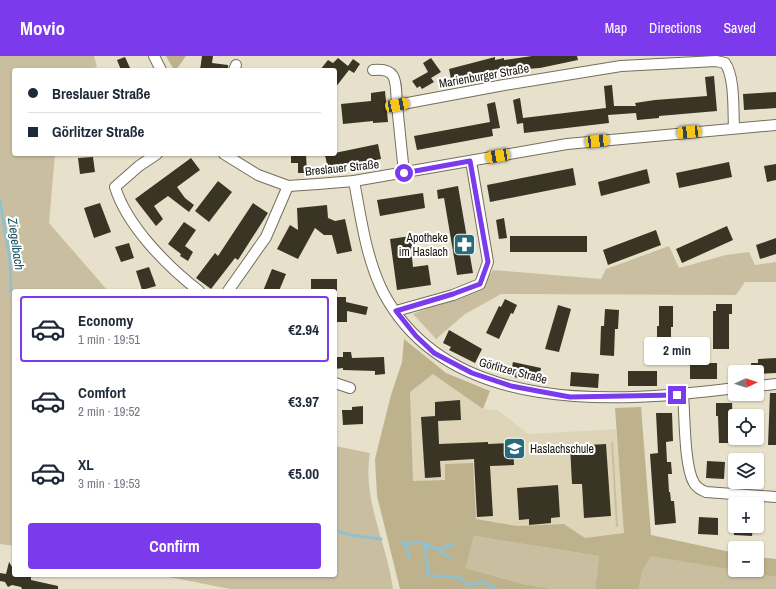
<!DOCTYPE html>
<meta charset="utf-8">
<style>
body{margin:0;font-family:"Archivo Narrow",sans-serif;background:#f6f6f7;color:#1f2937;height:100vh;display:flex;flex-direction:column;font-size:15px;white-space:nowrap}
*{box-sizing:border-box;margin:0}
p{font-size:13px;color:#747a83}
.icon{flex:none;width:22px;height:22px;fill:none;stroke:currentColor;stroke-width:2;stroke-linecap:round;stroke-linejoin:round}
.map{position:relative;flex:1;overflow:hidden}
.side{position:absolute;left:12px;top:233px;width:325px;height:288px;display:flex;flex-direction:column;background:#fff;border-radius:4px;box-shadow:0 1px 3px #0004}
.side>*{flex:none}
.banner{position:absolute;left:12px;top:12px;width:325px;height:88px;border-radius:4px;box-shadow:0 1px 3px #0004;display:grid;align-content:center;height:88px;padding:0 16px;background:#fff}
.needle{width:26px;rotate:86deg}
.buttons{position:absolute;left:728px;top:309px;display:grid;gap:8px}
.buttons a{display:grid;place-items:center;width:36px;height:36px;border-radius:4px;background:#fff;box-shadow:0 1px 3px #0004;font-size:20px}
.end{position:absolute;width:18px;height:18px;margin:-9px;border:5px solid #7c3aed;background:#fff;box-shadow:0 0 0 2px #fff}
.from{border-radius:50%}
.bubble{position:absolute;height:28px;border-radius:4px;background:#fff;box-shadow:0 1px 3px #0004;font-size:13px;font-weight:700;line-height:28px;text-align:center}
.car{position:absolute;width:12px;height:24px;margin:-12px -6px;border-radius:5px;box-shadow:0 0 3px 1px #0007;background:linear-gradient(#f5c518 24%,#345 0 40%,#f5c518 0 76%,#345 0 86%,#f5c518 0)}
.banner b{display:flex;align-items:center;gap:14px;height:38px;font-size:15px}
.banner b+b{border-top:1px solid #e0e1e3}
.banner i{width:10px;height:10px;background:#1f2937}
ul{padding:7px 0 0;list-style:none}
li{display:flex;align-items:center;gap:12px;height:66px;margin:0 8px 6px;padding:0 8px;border:2px solid transparent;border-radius:4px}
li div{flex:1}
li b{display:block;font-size:15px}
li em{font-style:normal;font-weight:700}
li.active{border-color:#7c3aed}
li>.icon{width:36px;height:36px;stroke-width:1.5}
.cta{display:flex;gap:8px;margin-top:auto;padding:8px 16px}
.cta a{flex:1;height:46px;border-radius:4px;background:#7c3aed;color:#fff;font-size:16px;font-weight:700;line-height:46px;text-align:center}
header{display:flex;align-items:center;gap:24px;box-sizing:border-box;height:56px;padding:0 20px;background:#7c3aed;color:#fff}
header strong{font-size:19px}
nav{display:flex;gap:22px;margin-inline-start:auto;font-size:14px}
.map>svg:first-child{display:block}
.built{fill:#ded5b9}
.green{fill:#c9bfa0}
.forest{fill:#beb28c}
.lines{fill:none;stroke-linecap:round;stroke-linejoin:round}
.stream{stroke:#91c0ce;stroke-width:3}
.building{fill:#3a3424}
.minor-casing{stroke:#746e5c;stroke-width:12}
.minor{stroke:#fff;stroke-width:10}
.route{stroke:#7c3aed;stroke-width:5}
.labels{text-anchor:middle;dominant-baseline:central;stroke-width:4;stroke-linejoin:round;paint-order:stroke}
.street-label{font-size:12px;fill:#17140d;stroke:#fff}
.poi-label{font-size:12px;fill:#17140d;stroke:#fff;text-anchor:end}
.water-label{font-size:13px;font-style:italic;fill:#1a5968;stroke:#fff}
</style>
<header>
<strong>Movio</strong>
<nav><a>Map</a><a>Directions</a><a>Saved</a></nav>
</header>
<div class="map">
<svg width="776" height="533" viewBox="0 0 776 533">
<rect width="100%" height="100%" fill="#e7e1cc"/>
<!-- built -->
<polygon class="built" points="433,318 483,353 498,354 528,378 616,373 625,477 585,482 564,468 517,470 475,463 472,407 446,424 413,425 409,336"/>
<!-- green -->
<g class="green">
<polygon points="0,0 94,0 97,11 86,14 14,14 14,98 55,98 49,167 108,235 14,235 14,490 0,488"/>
<polygon points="669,190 679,212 726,199 749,196 755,209 776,206 776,226 745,226 736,239 501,238 465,258 436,283 413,258 483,230 493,214 601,223 606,213"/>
<polygon points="611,386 613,386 618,471 616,471"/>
<path d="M 335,390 L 370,397 C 362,444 387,487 393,533 L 230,533 L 159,519 L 335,519 Z"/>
<polygon points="474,480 599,500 595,533 554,533 523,528 466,512"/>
<polygon points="651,499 776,521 776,533 639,533 642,516"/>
</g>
<!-- forest -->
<g class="forest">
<polygon points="166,0 186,0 176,14 174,14"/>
<polygon points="404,283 446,317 490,335 483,353 433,318 410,336 413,425 445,424 445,408 473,407 476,463 517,470 564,468 585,482 624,477 615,352 641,351 651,479 735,497 735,514 757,514 757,501 776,503 776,521 651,500 642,516 639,533 595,533 599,500 474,480 466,512 523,528 554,533 400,533 377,440 375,403 391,339 402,306"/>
</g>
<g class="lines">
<!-- stream -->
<g class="stream">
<polyline points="0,145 10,204 11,235"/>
<polyline points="13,252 14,255"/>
<polyline points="335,474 350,479 381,483"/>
<polyline points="402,486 405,488 419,486 425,488 428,517 432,520 458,521 469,529 484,526 495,533"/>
<polyline points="405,488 409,502"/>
<polyline points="425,488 438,493 454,488"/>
<polyline points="438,493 449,502"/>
</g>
</g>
<!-- building -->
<g class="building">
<polygon points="202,0 213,0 212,7 228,9 228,14 200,14"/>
<polygon points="532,0 577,0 578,4 540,12 513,14 469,23 452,28 449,13 495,1 495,4 504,2 504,4"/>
<polygon points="125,1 130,12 121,14 117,4"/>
<polygon points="338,2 348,10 353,3 360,8 354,17 349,14 335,32 335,14 320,14 328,4 333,7"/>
<polygon points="431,2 441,16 431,22 434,26 422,33 420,30 417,32 412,25 428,16 423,7"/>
<polygon points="714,20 717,55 659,60 659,62 637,64 636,57 608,59 609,67 524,77 523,67 517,68 513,44 520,42 523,62 606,52 604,30 612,29 614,50 636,50 635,47 655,44 707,40 705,21"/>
<polygon points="385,35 388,66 373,67 373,65 343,68 341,48 371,45 371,37"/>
<polygon points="776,36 776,52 744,54 743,38"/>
<polygon points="495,46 500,72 492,73 493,80 417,94 414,80 490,66 487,48"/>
<polygon points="378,88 381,103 328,113 325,99"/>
<polygon points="291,98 306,98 307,117 298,117 298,107 291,107"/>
<polygon points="93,101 95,116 80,118 78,102"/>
<polygon points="191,102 200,114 177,131 185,142 194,149 189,156 168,140 154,150 163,163 156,170 135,143"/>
<polygon points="729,106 732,121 679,132 676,117"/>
<polygon points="776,108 776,124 767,126 764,110"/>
<polygon points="573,112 576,129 490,146 487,129"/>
<polygon points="647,113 650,127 601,140 598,126"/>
<polygon points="218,125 232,136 209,166 195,155"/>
<polygon points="458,130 473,217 457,219 444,142 438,143 437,134"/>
<polygon points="423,137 425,152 380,160 377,144"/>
<polygon points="100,147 111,176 94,182 84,152"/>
<polygon points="253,147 268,157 238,204 235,202 211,233 196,222 215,197 218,200"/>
<polygon points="327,149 328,162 335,165 345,163 352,195 337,198 332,179 324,179 315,172 298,203 277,193 290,169 298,174 297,152"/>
<polygon points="504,162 507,182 499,183 496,164"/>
<polygon points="184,166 196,174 185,190 193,196 188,205 180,200 181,198 168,188"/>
<polygon points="727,170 733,184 682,207 676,193"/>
<polygon points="656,174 661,189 608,209 603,194"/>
<polygon points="411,180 413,192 411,192 413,211 428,209 431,229 397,234 390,183"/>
<rect x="510" y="180" width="77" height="16"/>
<polygon points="776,182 776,198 760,203 756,189"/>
<polygon points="129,187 134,202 121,206 115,191"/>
<polygon points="149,211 156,230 142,234 136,215"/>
<polygon points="272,213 286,218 279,235 263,235"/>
<rect x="311" y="223" width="26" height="12"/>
<polygon points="335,241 346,241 346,246 368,251 366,259 347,255 347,266 335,266"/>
<polygon points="505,243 517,249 513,258 511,257 499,283 486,277 499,250 501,251"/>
<polygon points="716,248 732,248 732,258 729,258 729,293 713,293 713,255 716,255"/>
<polygon points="558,249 571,253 559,296 545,293"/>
<polygon points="659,250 673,250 673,271 671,271 671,299 657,299 657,270 659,270"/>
<polygon points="605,253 619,254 618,273 615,273 614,300 600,299 601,270 604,270"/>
<polygon points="449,274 482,293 475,307 449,294 451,291 443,287"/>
<polygon points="343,296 351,296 352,302 384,301 385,318 375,319 375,315 343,314 343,312 335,313 335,301 343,301"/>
<polygon points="776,302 776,317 757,318 757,316 752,316 751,307 758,307 758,303"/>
<polygon points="513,306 541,312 538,327 510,320"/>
<rect x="690" y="307" width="27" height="16"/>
<rect x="628" y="315" width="29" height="15"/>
<polygon points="571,316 599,318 598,332 570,330"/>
<polygon points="770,337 776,337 776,389 768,389"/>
<polygon points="460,344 461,364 438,365 439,388 488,386 488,388 513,387 514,409 490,410 493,460 477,461 474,403 440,405 441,421 425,422 421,361 435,360 435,346"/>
<polygon points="716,347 732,347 734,387 719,387 718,360 716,360"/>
<polygon points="363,350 363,368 343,369 342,354 352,354 352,351"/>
<polygon points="656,357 672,357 673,385 666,386 667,406 671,406 672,418 668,418 669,436 670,436 671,445 674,445 676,467 655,469 650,398 658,397"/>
<polygon points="606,388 611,460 584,462 582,428 572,428 570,390"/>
<polygon points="707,405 725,406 724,423 706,422"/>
<polygon points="558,429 560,461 551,462 551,467 529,469 529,463 519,464 517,432"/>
<polygon points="699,461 718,462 718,479 698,478"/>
<polygon points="734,470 753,470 752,480 734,479"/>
<polygon points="9,506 14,514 14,519 31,519 31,524 58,530 58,533 22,533 21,531 12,529 8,531 5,526 0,525 0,517 6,518"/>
</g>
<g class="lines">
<defs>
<g id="minor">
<polyline points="154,0 161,14"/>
<polyline points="234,14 236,9"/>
<path d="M 373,14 C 400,11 395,29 397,49"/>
<path d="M 157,98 L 139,110 L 115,131 C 127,170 167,210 199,235"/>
<polyline points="224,98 258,119 288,130 318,128 354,125 567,88 776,69"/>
<path d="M 404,117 L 397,49 L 504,29 L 621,10 L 716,5 L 725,7 C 735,21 733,54 734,72"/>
<path d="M 354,125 C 361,162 366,202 383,236 C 448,360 618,347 735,332"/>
<polyline points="228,235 266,181 288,130"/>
<polyline points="396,255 453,239 480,228 488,206 471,105"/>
<polyline points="335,327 350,332"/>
<polyline points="757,330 776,328"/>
<path d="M 683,339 C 685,360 684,410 694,427 C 697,432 701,434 706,436 L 776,441"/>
</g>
</defs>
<!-- minor casing -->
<use href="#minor" class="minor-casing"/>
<!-- minor -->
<use href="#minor" class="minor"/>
</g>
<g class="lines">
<!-- route -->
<polyline class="route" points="404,117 470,105 488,206 480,228 453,238 396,255 416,280 434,297 472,317 511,330 570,341 677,339"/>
</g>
<!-- icons -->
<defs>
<symbol id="pharmacy-square" viewBox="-11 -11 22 22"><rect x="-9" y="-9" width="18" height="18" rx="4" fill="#276b7c" stroke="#fff"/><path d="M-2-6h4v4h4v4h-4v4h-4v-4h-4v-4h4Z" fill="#fff"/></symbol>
<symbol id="school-square" viewBox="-11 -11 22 22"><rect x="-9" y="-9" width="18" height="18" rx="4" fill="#276b7c" stroke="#fff"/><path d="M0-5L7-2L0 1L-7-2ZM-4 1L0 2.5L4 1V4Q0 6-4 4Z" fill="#fff"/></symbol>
</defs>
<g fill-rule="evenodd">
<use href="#pharmacy-square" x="452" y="176" width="25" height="25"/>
<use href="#school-square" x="502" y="380" width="25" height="25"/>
</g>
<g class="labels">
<!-- street labels -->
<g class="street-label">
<text transform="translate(484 20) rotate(-10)">Marienburger Straße</text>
<text transform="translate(342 112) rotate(-6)">Breslauer Straße</text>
<text transform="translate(513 315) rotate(15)">Görlitzer Straße</text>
</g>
<!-- poi labels -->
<g class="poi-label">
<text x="448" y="182">Apotheke<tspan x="448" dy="14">im Haslach</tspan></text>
<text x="530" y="393" text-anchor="start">Haslachschule</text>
</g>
<!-- water labels -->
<g class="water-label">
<text transform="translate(16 188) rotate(82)">Ziegelbach</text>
</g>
</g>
</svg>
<div class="buttons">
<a><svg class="needle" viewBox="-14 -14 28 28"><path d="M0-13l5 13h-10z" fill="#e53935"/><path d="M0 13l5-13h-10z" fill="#747a83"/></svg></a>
<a><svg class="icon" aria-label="locate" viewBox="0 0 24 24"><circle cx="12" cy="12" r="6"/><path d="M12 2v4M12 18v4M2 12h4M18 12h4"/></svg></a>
<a><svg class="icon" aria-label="layers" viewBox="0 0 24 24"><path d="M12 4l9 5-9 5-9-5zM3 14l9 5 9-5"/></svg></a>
<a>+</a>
<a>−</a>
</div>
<i class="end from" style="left:404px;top:117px"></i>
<i class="end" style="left:677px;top:339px"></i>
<div class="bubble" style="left:644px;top:281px;width:66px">2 min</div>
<i class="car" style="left:397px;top:49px;rotate:79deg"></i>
<i class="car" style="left:689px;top:76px;rotate:265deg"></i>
<i class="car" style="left:597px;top:85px;rotate:84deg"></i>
<i class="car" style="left:498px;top:100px;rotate:260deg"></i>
<div class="banner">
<b><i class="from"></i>Breslauer Straße</b>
<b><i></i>Görlitzer Straße</b>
</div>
<section class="side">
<ul>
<li class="active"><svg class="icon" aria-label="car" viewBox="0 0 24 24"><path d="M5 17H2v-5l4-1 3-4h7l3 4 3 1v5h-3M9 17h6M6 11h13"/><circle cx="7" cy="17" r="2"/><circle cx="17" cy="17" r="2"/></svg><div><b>Economy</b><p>1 min · 19:51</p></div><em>€2.94</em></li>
<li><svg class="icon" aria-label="car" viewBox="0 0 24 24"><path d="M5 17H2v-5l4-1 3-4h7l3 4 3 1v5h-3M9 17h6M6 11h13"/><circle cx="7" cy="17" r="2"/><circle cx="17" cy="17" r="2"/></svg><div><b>Comfort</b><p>2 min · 19:52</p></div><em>€3.97</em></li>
<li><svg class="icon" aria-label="car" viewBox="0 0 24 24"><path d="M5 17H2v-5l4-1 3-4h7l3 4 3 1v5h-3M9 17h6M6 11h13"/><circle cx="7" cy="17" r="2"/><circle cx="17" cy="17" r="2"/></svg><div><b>XL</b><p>3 min · 19:53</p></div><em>€5.00</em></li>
</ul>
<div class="cta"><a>Confirm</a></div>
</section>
</div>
